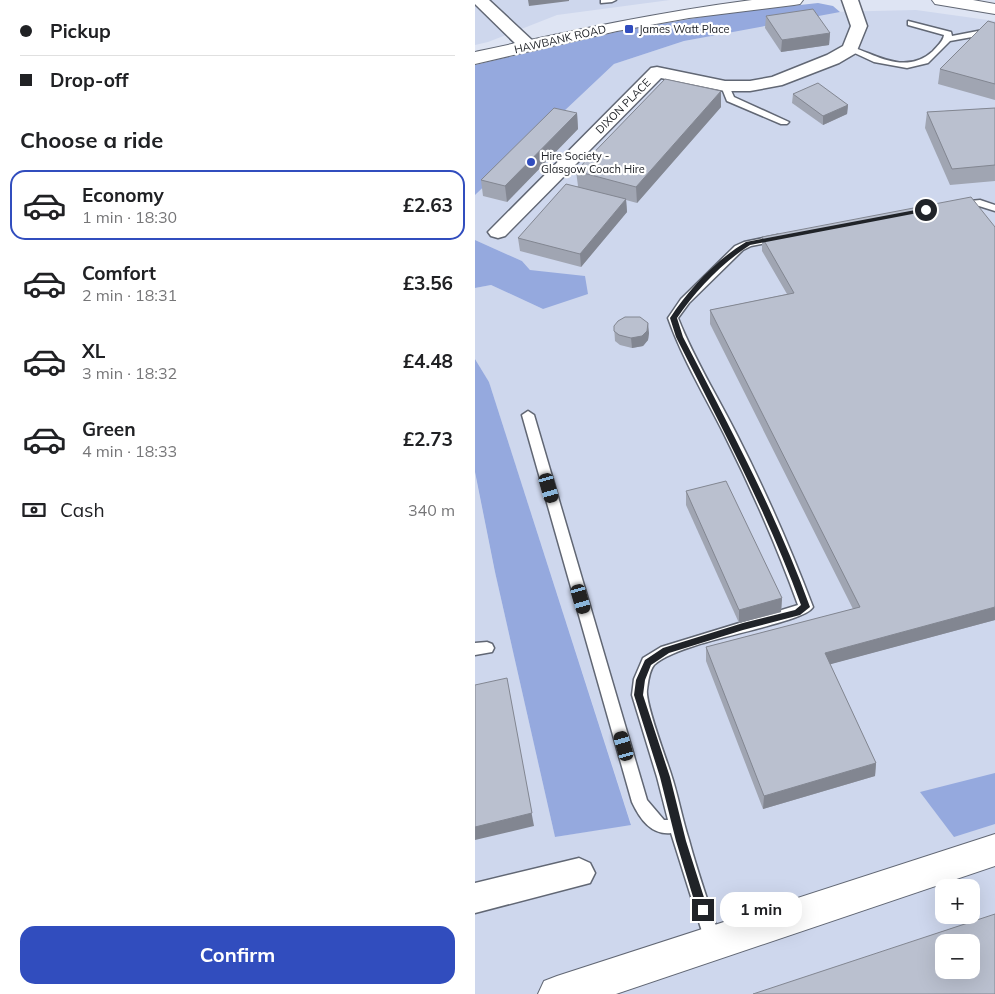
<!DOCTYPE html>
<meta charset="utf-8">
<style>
body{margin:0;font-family:Mulish,sans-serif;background:#f2f2f2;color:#202124;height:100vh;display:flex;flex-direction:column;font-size:19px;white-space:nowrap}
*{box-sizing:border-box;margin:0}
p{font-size:16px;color:#757577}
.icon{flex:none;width:28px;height:28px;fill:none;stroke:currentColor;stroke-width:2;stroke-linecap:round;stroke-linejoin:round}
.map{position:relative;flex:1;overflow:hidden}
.sheet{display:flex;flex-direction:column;background:#fff;width:475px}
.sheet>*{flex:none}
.top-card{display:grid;align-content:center;height:110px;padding:0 20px;background:#fff}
.tools{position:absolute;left:460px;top:879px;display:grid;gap:10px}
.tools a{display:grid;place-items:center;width:45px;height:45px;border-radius:10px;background:#fff;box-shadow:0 5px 20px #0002;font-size:25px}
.end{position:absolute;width:22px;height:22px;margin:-11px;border:6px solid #202328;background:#fff;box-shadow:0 0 0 2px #fff}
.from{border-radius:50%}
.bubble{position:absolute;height:35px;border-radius:15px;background:#fff;box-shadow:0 5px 20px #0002;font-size:16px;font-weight:700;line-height:35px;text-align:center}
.car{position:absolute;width:15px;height:30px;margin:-15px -8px;border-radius:6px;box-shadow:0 0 4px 1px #0007;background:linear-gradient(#222 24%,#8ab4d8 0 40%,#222 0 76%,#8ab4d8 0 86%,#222 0)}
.top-card b{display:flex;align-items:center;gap:18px;height:48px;font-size:19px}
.top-card b+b{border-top:1px solid #e0e0e0}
.top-card i{width:12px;height:12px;background:#202124}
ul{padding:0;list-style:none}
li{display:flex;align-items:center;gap:15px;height:70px;margin:0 10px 8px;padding:0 10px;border:2px solid transparent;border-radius:15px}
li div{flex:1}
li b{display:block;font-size:19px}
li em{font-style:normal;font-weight:700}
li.on{border-color:#314dbe}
li>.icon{width:45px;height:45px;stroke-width:1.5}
h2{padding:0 20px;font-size:22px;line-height:60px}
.pay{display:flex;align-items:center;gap:12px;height:55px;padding:0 20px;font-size:19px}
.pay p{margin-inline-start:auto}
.button{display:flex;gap:10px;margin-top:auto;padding:10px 20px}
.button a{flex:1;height:58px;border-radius:15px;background:#314dbe;color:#fff;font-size:20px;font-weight:700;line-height:58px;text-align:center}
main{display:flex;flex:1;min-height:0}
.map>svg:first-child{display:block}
.built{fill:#ced7ed;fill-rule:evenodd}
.forest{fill:#95a9de}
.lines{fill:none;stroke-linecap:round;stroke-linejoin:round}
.service-casing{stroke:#616774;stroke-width:3}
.minor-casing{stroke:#616774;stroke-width:3}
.tertiary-casing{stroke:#616774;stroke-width:2}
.service{fill:#fff;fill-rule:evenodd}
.minor{fill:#fff;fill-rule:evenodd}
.tertiary{fill:#fff;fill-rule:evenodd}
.wall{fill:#a0a5b2}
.shaded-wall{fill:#828691}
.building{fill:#bac0cf;stroke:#828691;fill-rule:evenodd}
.route{fill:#202328}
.poi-dot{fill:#314dbe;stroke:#fff;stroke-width:2}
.labels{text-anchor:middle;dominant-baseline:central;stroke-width:4.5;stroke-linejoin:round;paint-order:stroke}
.far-poi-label{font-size:11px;fill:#202328;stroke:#fff;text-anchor:start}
.far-street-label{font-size:11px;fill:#202328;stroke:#fff}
</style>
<main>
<section class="sheet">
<div class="top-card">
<b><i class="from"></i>Pickup</b>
<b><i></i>Drop-off</b>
</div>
<h2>Choose a ride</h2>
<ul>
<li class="on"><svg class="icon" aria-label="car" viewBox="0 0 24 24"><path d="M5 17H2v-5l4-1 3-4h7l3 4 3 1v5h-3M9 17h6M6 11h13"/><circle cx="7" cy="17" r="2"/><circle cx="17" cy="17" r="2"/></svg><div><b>Economy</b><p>1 min · 18:30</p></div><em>£2.63</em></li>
<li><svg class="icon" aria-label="car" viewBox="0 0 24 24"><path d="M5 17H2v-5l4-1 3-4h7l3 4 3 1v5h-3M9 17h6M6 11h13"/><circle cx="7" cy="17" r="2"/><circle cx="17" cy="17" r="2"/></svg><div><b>Comfort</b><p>2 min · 18:31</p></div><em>£3.56</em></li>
<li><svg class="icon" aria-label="car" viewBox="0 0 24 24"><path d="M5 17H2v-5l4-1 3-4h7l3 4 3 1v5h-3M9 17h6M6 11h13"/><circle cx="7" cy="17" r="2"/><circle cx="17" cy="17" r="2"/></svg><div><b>XL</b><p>3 min · 18:32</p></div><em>£4.48</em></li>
<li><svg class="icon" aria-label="car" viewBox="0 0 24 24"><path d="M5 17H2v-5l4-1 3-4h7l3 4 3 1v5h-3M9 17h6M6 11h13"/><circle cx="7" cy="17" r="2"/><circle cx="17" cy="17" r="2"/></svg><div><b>Green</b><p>4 min · 18:33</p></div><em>£2.73</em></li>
</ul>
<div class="pay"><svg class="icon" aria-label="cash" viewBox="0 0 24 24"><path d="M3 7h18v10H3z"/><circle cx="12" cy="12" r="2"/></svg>Cash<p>340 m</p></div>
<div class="button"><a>Confirm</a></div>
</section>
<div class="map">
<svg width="520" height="994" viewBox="0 0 520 994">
<rect width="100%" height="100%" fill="#dee4f3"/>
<!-- built -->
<g class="built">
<polygon points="0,0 195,0 82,15 13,42 0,45"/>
<path d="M 441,10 L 520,21 L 520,994 L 0,994 L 0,472 L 20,572 L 80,837 L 156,824 L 14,382 L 0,359 L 0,288 L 16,285 L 68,309 L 55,270 L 47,261 L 0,240 L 0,195 L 139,64 L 209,41 L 357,12 ZM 469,888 L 496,888 L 496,915 L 469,915 ZM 469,942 L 496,942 L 496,970 L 469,970 Z"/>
</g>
<!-- forest -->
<g class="forest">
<polygon points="343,3 358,6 365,12 209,41 139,64 0,195 0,65 146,31 244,14"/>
<polygon points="0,240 47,261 55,270 110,276 113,294 68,309 16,285 0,288"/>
<polygon points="0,359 14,382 156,825 80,837 20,572 0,472"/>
<polygon points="520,773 520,824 479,837 445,792"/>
</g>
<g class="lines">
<defs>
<g id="service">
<polygon points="126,0 141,0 137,2 126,3"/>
<path d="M 433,21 L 476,32 L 477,36 L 508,30 L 520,31 L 520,35 L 508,35 L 475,41 L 453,63 L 432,68 L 399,62 L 371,49 C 383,40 424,82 458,51 C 462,46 468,42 469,35 L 433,25 Z"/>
<polygon points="250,83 254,86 259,97 314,122 312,124 306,124 252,101 246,86"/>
<polygon points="505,200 520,205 520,211 504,206 485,208 480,205 485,202"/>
<path d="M 303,235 L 308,238 L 307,240 L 276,246 L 268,250 L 214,303 L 203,318 C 219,359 243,397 263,437 C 291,492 316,549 338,607 C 328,625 204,640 179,665 C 174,671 173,683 172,690 C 170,703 191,758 196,774 C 203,795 207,818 214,840 C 223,874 235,907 246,941 L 244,947 L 238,949 L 232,947 L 230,941 L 196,833 C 176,835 165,819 157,802 L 47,415 L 53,411 L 59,415 L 172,800 L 189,820 L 193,820 L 182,777 L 157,695 L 159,679 L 168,658 L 186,647 L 323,605 C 302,547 277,490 249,434 C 230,396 207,358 193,318 L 206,299 L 260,246 L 269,242 Z"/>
<polygon points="12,642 17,644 19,648 17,652 0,655 0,643"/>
</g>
<g id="minor">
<polygon points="0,0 14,0 59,42 61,46 59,50 47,50 0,4"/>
<polygon points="367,0 383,0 392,26 381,53 364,63 307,85 275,91 250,91 186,78 30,236 23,238 16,236 13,232 176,68 182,67 250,81 275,81 297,77 352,55 368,46 376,26"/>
<polygon points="104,858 115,863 120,873 115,883 0,913 0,883"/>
</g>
<g id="tertiary">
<path d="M 277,0 L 328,0 L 325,4 L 319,5 L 214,18 L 142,31 L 0,64 L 0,52 C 92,32 183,12 277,0 Z"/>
<polygon points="457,0 498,0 520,4 520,14 460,4"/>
<polygon points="520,834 520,866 141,994 63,994 69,981 82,976"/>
</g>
</defs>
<!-- service casing -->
<use href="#service" class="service-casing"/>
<!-- minor casing -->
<use href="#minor" class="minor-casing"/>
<!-- tertiary casing -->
<use href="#tertiary" class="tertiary-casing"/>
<!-- service -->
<use href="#service" class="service"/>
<!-- minor -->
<use href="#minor" class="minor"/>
<!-- tertiary -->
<use href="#tertiary" class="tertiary"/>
</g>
<!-- wall -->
<g class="wall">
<polygon points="291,16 355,33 354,45 306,52 290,28"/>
<polygon points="520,23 520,100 463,84 465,69"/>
<polygon points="246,91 246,107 162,203 151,200 152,212 106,267 45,251 43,238 103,186 101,171"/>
<polygon points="318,94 373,105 372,114 348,125 317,103"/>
<polygon points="520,108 520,181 475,185 450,128 452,112"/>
<polygon points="102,113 103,129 32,202 8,196 6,180"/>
<polygon points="287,237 520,620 355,664 401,763 400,776 288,809 231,661 231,647 378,609 235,324 235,310 312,294 287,251"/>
<polygon points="139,326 174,333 173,340 168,346 157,348 145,345 140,341"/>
<polygon points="211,491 307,598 306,612 264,623 211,505"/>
</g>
<!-- shaded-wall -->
<g class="shaded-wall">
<polygon points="53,0 94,0 94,1 54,6"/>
<polygon points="355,33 354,45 306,52 307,40"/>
<polygon points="246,91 246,107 162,203 161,187"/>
<polygon points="373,105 372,114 348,125 348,116"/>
<polygon points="102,113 103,129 32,202 30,186"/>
<polygon points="151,199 152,212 106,267 105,254"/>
<polygon points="173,323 174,333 173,340 168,346 157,348 156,338"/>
<polygon points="307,598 306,612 264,623 264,610"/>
<polygon points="520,607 520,620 349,666 350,653"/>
<polygon points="34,691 59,826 0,840 0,827"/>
<polygon points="401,763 400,776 288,809 289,796"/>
</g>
<!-- building -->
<g class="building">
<polygon points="338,9 355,33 307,40 291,16"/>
<polygon points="513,21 520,23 520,84 465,69"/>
<polygon points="190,79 246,91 161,187 101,171"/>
<polygon points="343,83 373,105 348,116 318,94"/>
<polygon points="79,108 102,113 30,186 6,180"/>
<polygon points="520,108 520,165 477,169 452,112"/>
<polygon points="91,184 151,199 105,254 43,238"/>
<polygon points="496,197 520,227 520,607 350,653 401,763 289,796 231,647 385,607 235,310 319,293 287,237"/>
<polygon points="150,317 165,317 173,323 172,331 167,336 156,338 144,335 139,331 139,326 143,321"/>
<polygon points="251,481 307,598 264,610 211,491"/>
<polygon points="32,678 57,813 0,827 0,685"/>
<path d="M 520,914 L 520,994 L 278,994 ZM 469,942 L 496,942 L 496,970 L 469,970 Z"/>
</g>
<!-- route -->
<path class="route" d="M 451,208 L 453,209 L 453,211 L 275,245 C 247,263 221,290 202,318 L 208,337 C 254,426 301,513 335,607 L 325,615 L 268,630 L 194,653 L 176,665 L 170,680 L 168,695 L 195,777 L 211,841 L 233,910 L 231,913 L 228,914 L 224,913 L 222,910 L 201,841 L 185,777 L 159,695 L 161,680 L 170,660 L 188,648 L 268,623 L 320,610 L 326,605 C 292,512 246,426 201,337 L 195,318 C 214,289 241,260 271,242 Z"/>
<!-- markers -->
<g class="poi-dot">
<rect x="149" y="24" width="10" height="10" rx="2.5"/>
<circle cx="56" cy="162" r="5"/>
</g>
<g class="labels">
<!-- far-poi labels -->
<g class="far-poi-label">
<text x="164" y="29">James Watt Place</text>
<text x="66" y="156">Hire Society -<tspan x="66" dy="13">Glasgow Coach Hire</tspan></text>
</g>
<!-- far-street labels -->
<g class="far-street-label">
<text transform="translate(85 39) rotate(-13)">HAWBANK ROAD</text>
<text transform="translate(148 106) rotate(-45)">DIXON PLACE</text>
</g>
</g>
</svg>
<div class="tools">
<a>+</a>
<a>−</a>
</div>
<i class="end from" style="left:451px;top:210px"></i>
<i class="end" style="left:228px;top:910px"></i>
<div class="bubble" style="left:245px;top:892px;width:82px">1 min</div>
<i class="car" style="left:74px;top:488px;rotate:164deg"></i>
<i class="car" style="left:106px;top:599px;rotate:164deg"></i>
<i class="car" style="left:149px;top:746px;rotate:344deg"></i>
</div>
</main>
